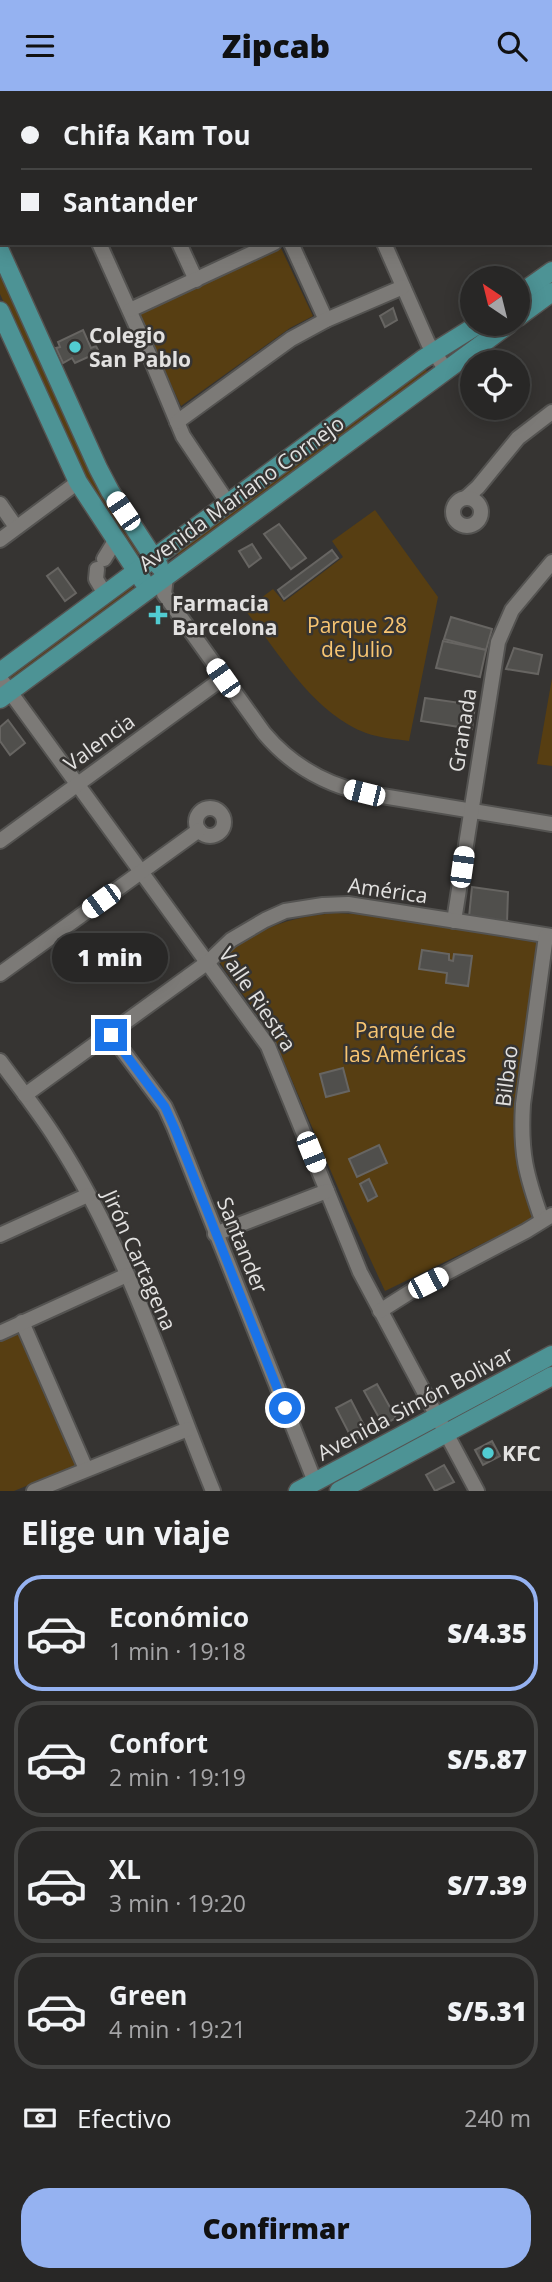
<!DOCTYPE html>
<html lang="es">
<meta charset="utf-8">
<style>
body{margin:0;font-family:"Open Sans",sans-serif;background:#302f2e;color:#f1f3f6;height:100vh;display:flex;flex-direction:column;font-size:26px;white-space:nowrap}
*{box-sizing:border-box;margin:0}
p{font-size:23px;color:#a5a5a7}
.icon{flex:none;width:38px;height:38px;fill:none;stroke:currentColor;stroke-width:2;stroke-linecap:round;stroke-linejoin:round}
.map{position:relative;height:1400px;overflow:hidden}
.drawer{display:flex;flex-direction:column;background:#282726;flex:1}
.drawer>*{flex:none}
.banner{position:absolute;left:0px;top:0px;width:553px;height:154px;box-shadow:0 4px 18px #0003,0 0 0 2px #444443;display:grid;align-content:center;height:154px;padding:0 21px;background:#282726}
.needle{width:46px;rotate:325deg}
.tools{position:absolute;left:460px;top:175px;display:grid;gap:14px}
.tools a{display:grid;place-items:center;width:70px;height:70px;border-radius:50%;background:#282726;box-shadow:0 4px 18px #0003,0 0 0 2px #444443;font-size:35px}
.end{position:absolute;width:32px;height:32px;margin:-16px;border:9px solid #1a73e8;background:#fff;box-shadow:0 0 0 4px #fff}
.from{border-radius:50%}
.bubble{position:absolute;height:49px;border-radius:24px;background:#282726;box-shadow:0 4px 18px #0003,0 0 0 2px #444443;font-size:23px;font-weight:800;line-height:49px;text-align:center}
.car{position:absolute;width:21px;height:42px;margin:-21px -10px;border-radius:9px;box-shadow:0 0 5px 2px #0007;background:linear-gradient(#fff 24%,#345 0 40%,#fff 0 76%,#345 0 86%,#fff 0)}
.banner b{display:flex;align-items:center;gap:24px;height:66px;font-size:26px}
.banner b+b{border-top:2px solid #444443}
.banner i{width:18px;height:18px;background:#f1f3f6}
ul{padding:0;list-style:none}
li{display:flex;align-items:center;gap:21px;height:116px;margin:0 14px 10px;padding:0 7px;border:4px solid #444443;border-radius:28px}
li div{flex:1}
li b{display:block;font-size:26px}
li em{font-style:normal;font-weight:800}
li.selected{border-color:#95b2f1}
li>.icon{width:63px;height:63px;stroke-width:1.5}
h2{padding:0 21px;font-size:32px;line-height:84px}
.pay{display:flex;align-items:center;gap:18px;height:77px;padding:0 21px;font-size:26px}
.pay p{margin-inline-start:auto}
.primary-button{display:flex;gap:14px;margin-top:auto;padding:14px 21px}
.primary-button a{flex:1;height:80px;border-radius:28px;background:#95b2f1;color:#111;font-size:28px;font-weight:800;line-height:80px;text-align:center}
header{display:flex;justify-content:space-between;align-items:center;height:91px;padding:0 21px;background:#95b2f1;color:#111;font-size:32px;font-weight:800}
.map>svg:first-child{display:block}
.green{fill:#573e12}
.building{fill:#504f4c;stroke:#676562;stroke-width:2}
.lines{fill:none;stroke-linecap:round;stroke-linejoin:round}
.minor-casing{stroke:#545351;stroke-width:18}
.major-casing{stroke:#545351;stroke-width:21}
.minor{stroke:#7c7a77;stroke-width:14}
.major{stroke:#4d9395;stroke-width:18}
.route{stroke:#1a73e8;stroke-width:9}
.poi-dot{fill:#51ccd1;stroke:#363432;stroke-width:2.5}
.labels{text-anchor:middle;dominant-baseline:central;stroke-width:5;stroke-linejoin:round;paint-order:stroke}
.poi-label{font-size:21px;font-weight:bold;fill:#e2e1e0;stroke:#363432;text-anchor:start}
.street-label{font-size:21px;fill:#e2e1e0;stroke:#363432}
.park-label{font-size:21px;fill:#f8c572;stroke:#363432}
</style>
<header><svg class="icon" aria-label="menu" viewBox="0 0 24 24"><path d="M4 6h16M4 12h16M4 18h16"/></svg>Zipcab<svg class="icon" aria-label="search" viewBox="0 0 24 24"><circle cx="10" cy="10" r="6"/><path d="M15 15l6 6"/></svg></header>
<div class="map">
<svg width="552" height="1400" viewBox="0 0 552 1400">
<rect width="100%" height="100%" fill="#363432"/>
<!-- green -->
<g class="green">
<polygon points="281,157 313,225 290,237 181,315 139,224"/>
<polygon points="0,172 145,457 135,466 84,388 0,203"/>
<polygon points="425,278 431,285 180,466 172,456 412,283"/>
<path d="M 375,419 L 438,506 L 409,650 C 395,648 380,647 366,642 C 312,621 280,563 245,519 L 273,498 L 284,511 L 343,466 L 332,450 Z"/>
<polygon points="127,489 135,499 10,589 4,580"/>
<polygon points="552,587 552,675 537,673"/>
<path d="M 336,822 L 368,824 L 539,852 L 518,1009 L 533,1124 L 529,1130 L 385,1200 L 348,1120 L 273,945 L 218,869 C 257,838 286,826 336,822 Z"/>
<polygon points="20,1241 77,1374 14,1400 0,1400 0,1250"/>
</g>
<!-- building -->
<g class="building">
<polygon points="393,217 397,229 385,236 380,225"/>
<polygon points="83,239 91,257 96,255 99,261 75,272 72,267 63,272 56,257 60,256 58,251"/>
<polygon points="279,433 306,467 291,478 264,443"/>
<polygon points="252,453 261,467 249,476 239,460"/>
<polygon points="332,459 338,467 284,508 278,499"/>
<polygon points="58,477 76,502 65,510 47,485"/>
<polygon points="451,526 492,538 486,559 444,548"/>
<polygon points="443,550 486,559 480,586 436,577"/>
<polygon points="514,557 542,564 538,583 506,578"/>
<polygon points="425,607 475,614 472,638 421,630"/>
<polygon points="8,629 25,652 10,664 0,650 0,636"/>
<polygon points="472,796 508,801 507,832 469,826"/>
<polygon points="422,859 449,863 449,869 453,870 454,863 472,865 468,895 446,892 447,882 419,878"/>
<polygon points="343,977 349,1000 326,1006 320,983"/>
<polygon points="379,1054 387,1072 357,1086 349,1068"/>
<polygon points="369,1088 377,1105 368,1110 360,1093"/>
<polygon points="377,1293 396,1327 383,1334 364,1300"/>
<polygon points="351,1309 368,1342 353,1350 336,1317"/>
<polygon points="492,1350 500,1365 483,1374 475,1359"/>
<polygon points="444,1374 454,1391 435,1400 426,1384"/>
</g>
<g class="lines">
<defs>
<g id="minor">
<polyline points="29,0 30,2"/>
<polyline points="109,0 110,2"/>
<polyline points="221,0 221,2"/>
<polyline points="322,0 322,2"/>
<polyline points="426,0 427,2"/>
<polyline points="0,76 2,75"/>
<polyline points="99,152 148,261 183,345 228,412"/>
<polyline points="179,152 196,189"/>
<polyline points="291,152 326,229"/>
<polyline points="384,152 428,252 446,279"/>
<polyline points="130,219 274,152"/>
<polyline points="177,331 291,248 326,229 403,196"/>
<polyline points="467,406 478,396 518,347 552,321"/>
<circle cx="467" cy="421" r="14"/>
<polyline points="0,413 16,436"/>
<polyline points="0,449 78,391"/>
<polyline points="104,468 115,450"/>
<polyline points="97,478 96,488 105,503"/>
<path d="M 166,486 L 164,503 L 264,642 C 290,673 324,693 364,702 L 552,733"/>
<polyline points="0,587 268,955 360,1181 477,1400"/>
<circle cx="210" cy="731" r="14"/>
<polyline points="0,750 223,587"/>
<polyline points="454,830 498,551 512,519 552,471"/>
<polyline points="0,883 199,739"/>
<polyline points="111,944 165,1016 174,1036 315,1391"/>
<path d="M 0,970 C 19,996 39,1021 56,1048 C 126,1156 165,1282 213,1400"/>
<polyline points="25,1004 208,871 231,849 265,829 285,820 323,814 348,813 552,845"/>
<path d="M 542,1129 C 526,1084 520,1062 523,1013 L 546,845"/>
<polyline points="215,1143 327,1100"/>
<polyline points="0,1144 88,1104"/>
<polyline points="380,1220 410,1201 526,1140 552,1124"/>
<polyline points="22,1231 86,1378"/>
<polyline points="0,1242 127,1184"/>
<polyline points="34,1400 188,1338"/>
</g>
<g id="major">
<polyline points="0,160 98,377 110,400 159,475"/>
<polyline points="518,204 552,180"/>
<polyline points="0,220 78,391 143,490"/>
<polyline points="518,226 552,201"/>
<polyline points="0,581 423,268 479,233"/>
<polyline points="0,608 509,233"/>
<polyline points="298,1400 552,1264"/>
<polyline points="339,1400 552,1285"/>
</g>
</defs>
<!-- minor casing -->
<use href="#minor" class="minor-casing"/>
<!-- major casing -->
<use href="#major" class="major-casing"/>
<!-- minor -->
<use href="#minor" class="minor"/>
<!-- major -->
<use href="#major" class="major"/>
</g>
<g class="lines">
<!-- route -->
<polyline class="route" points="111,944 165,1016 174,1036 285,1317"/>
</g>
<!-- markers -->
<g class="poi-dot">
<circle cx="75" cy="256" r="7"/>
<path d="M154.5 513.5h7v7h7v7h-7v7h-7v-7h-7v-7h7z"/>
<circle cx="488" cy="1362" r="7"/>
</g>
<g class="labels">
<!-- poi labels -->
<g class="poi-label">
<text x="89" y="244">Colegio<tspan x="89" dy="24">San Pablo</tspan></text>
<text x="172" y="512">Farmacia<tspan x="172" dy="24">Barcelona</tspan></text>
<text x="502" y="1362">KFC</text>
</g>
<!-- street labels -->
<g class="street-label">
<text transform="translate(241 402) rotate(-36)">Avenida Mariano Cornejo</text>
<text transform="translate(462 639) rotate(-81)">Granada</text>
<text transform="translate(99 651) rotate(-36)">Valencia</text>
<text transform="translate(388 799) rotate(8)">América</text>
<text transform="translate(258 908) rotate(56)">Valle Riestra</text>
<text transform="translate(506 985) rotate(-83)">Bilbao</text>
<text transform="translate(243 1154) rotate(68)">Santander</text>
<text transform="translate(140 1169) rotate(66)">Jirón Cartagena</text>
<text transform="translate(415 1312) rotate(-28)">Avenida Simón Bolivar</text>
</g>
<!-- park labels -->
<g class="park-label">
<text x="357" y="534">Parque 28<tspan x="357" dy="24">de Julio</tspan></text>
<text x="405" y="939">Parque de<tspan x="405" dy="24">las Américas</tspan></text>
</g>
</g>
</svg>
<div class="tools">
<a><svg class="needle" viewBox="-14 -14 28 28"><path d="M0-13l5 13h-10z" fill="#e53935"/><path d="M0 13l5-13h-10z" fill="#a5a5a7"/></svg></a>
<a><svg class="icon" aria-label="locate" viewBox="0 0 24 24"><circle cx="12" cy="12" r="6"/><path d="M12 2v4M12 18v4M2 12h4M18 12h4"/></svg></a>
</div>
<i class="end from" style="left:285px;top:1317px"></i>
<i class="end" style="left:111px;top:944px"></i>
<div class="bubble" style="left:52px;top:842px;width:116px">1 min</div>
<i class="car" style="left:123px;top:420px;rotate:326deg"></i>
<i class="car" style="left:223px;top:587px;rotate:325deg"></i>
<i class="car" style="left:364px;top:702px;rotate:284deg"></i>
<i class="car" style="left:462px;top:776px;rotate:8deg"></i>
<i class="car" style="left:101px;top:810px;rotate:234deg"></i>
<i class="car" style="left:311px;top:1061px;rotate:158deg"></i>
<i class="car" style="left:428px;top:1192px;rotate:63deg"></i>
<div class="banner">
<b><i class="from"></i>Chifa Kam Tou</b>
<b><i></i>Santander</b>
</div>
</div>
<section class="drawer">
<h2>Elige un viaje</h2>
<ul>
<li class="selected"><svg class="icon" aria-label="car" viewBox="0 0 24 24"><path d="M5 17H2v-5l4-1 3-4h7l3 4 3 1v5h-3M9 17h6M6 11h13"/><circle cx="7" cy="17" r="2"/><circle cx="17" cy="17" r="2"/></svg><div><b>Económico</b><p>1 min · 19:18</p></div><em>S/4.35</em></li>
<li><svg class="icon" aria-label="car" viewBox="0 0 24 24"><path d="M5 17H2v-5l4-1 3-4h7l3 4 3 1v5h-3M9 17h6M6 11h13"/><circle cx="7" cy="17" r="2"/><circle cx="17" cy="17" r="2"/></svg><div><b>Confort</b><p>2 min · 19:19</p></div><em>S/5.87</em></li>
<li><svg class="icon" aria-label="car" viewBox="0 0 24 24"><path d="M5 17H2v-5l4-1 3-4h7l3 4 3 1v5h-3M9 17h6M6 11h13"/><circle cx="7" cy="17" r="2"/><circle cx="17" cy="17" r="2"/></svg><div><b>XL</b><p>3 min · 19:20</p></div><em>S/7.39</em></li>
<li><svg class="icon" aria-label="car" viewBox="0 0 24 24"><path d="M5 17H2v-5l4-1 3-4h7l3 4 3 1v5h-3M9 17h6M6 11h13"/><circle cx="7" cy="17" r="2"/><circle cx="17" cy="17" r="2"/></svg><div><b>Green</b><p>4 min · 19:21</p></div><em>S/5.31</em></li>
</ul>
<div class="pay"><svg class="icon" aria-label="cash" viewBox="0 0 24 24"><path d="M3 7h18v10H3z"/><circle cx="12" cy="12" r="2"/></svg>Efectivo<p>240 m</p></div>
<div class="primary-button"><a>Confirmar</a></div>
</section>
